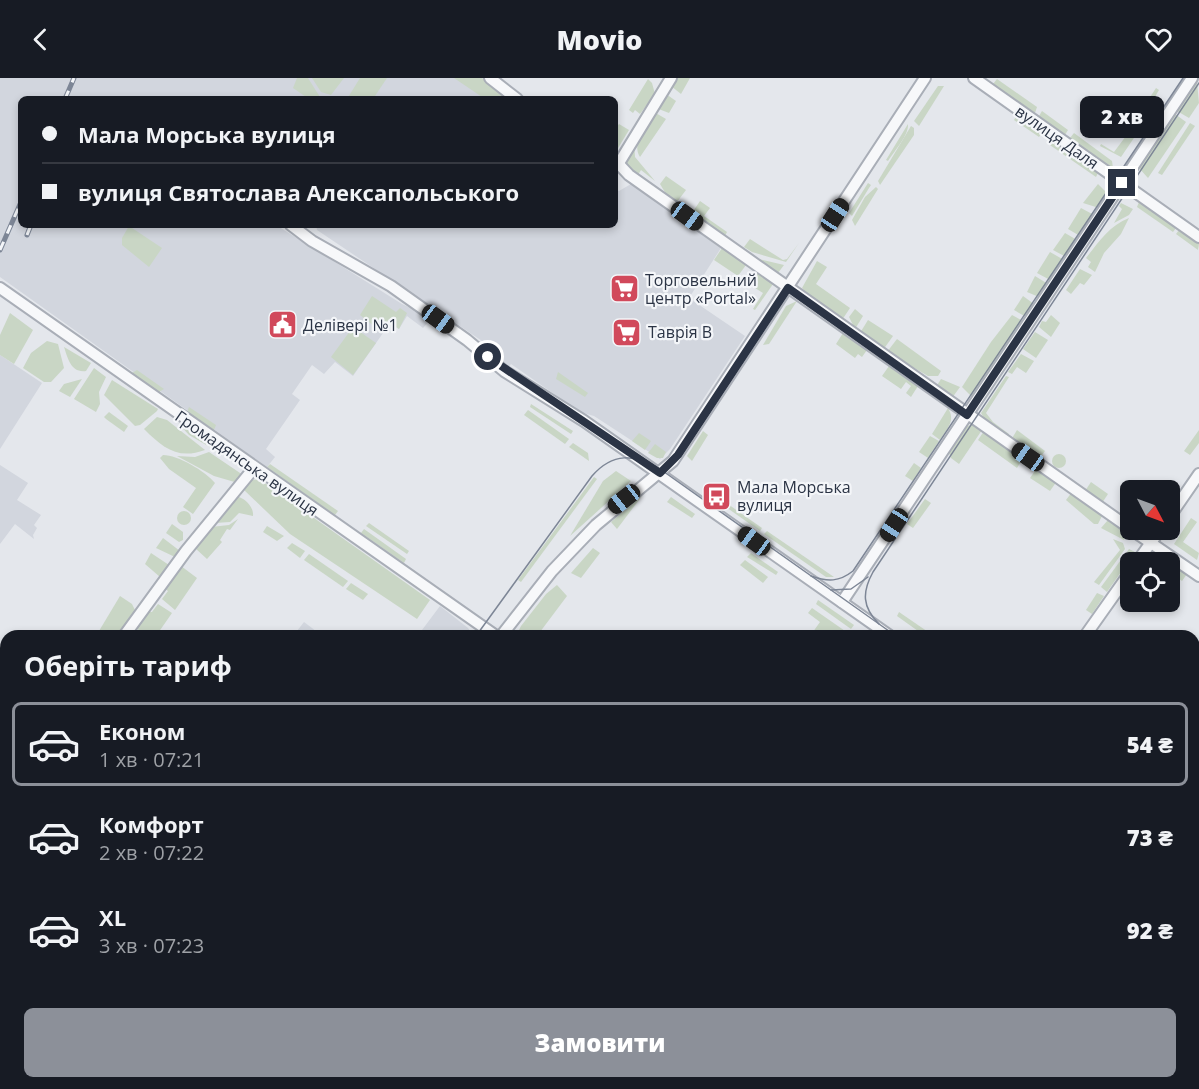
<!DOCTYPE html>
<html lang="uk">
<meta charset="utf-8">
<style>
body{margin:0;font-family:"Open Sans",sans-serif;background:#20242c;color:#f1f3f6;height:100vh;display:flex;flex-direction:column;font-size:22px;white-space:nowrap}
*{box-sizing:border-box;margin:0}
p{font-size:20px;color:#9ea1a6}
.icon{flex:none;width:33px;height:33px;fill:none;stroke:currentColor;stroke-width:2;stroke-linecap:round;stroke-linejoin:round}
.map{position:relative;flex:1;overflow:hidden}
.sheet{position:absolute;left:0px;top:552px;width:1200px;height:459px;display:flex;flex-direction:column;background:#171b24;border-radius:18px 18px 0 0;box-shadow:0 3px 9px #0003}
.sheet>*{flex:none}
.guide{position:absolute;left:18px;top:18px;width:600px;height:132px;border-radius:9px;box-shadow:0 3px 9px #0003;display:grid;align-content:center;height:132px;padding:0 24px;background:#171b24}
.needle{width:39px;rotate:131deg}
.buttons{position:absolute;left:1120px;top:402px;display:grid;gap:12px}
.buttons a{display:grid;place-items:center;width:60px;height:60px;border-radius:9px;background:#171b24;box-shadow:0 3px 9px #0003;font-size:30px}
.end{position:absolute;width:27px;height:27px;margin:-14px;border:8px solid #2b3445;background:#fff;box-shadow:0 0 0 3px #fff}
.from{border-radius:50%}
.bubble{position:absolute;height:42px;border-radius:9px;background:#171b24;box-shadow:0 3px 9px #0003;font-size:20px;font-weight:800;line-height:42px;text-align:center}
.car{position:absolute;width:18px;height:36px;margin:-18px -9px;border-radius:8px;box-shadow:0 0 4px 2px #0007;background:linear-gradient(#222 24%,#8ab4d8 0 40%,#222 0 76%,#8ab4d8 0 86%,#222 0)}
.guide b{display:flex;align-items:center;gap:21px;height:57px;font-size:22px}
.guide b+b{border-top:2px solid #363941}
.guide i{width:15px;height:15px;background:#f1f3f6}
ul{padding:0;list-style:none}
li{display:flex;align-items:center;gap:18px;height:84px;margin:0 12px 9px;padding:0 12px;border:3px solid transparent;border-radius:9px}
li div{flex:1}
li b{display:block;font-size:22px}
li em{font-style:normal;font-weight:800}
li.on{border-color:#8c9099}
li>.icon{width:54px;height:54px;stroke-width:1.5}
h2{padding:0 24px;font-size:27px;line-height:72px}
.action{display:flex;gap:12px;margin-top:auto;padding:12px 24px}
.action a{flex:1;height:69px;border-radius:9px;background:#8c9099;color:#fff;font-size:24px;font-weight:800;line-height:69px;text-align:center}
header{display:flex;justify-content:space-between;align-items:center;height:78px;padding:0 24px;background:#171b24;font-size:27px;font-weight:800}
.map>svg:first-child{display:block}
.built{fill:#d2d6de}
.green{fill:#c9d6c5}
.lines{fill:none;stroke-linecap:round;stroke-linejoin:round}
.minor-casing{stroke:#a9aeb7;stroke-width:14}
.minor{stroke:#f7f8fa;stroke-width:10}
.tram{stroke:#7d8696;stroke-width:1.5}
.rail-casing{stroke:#7d8696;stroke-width:5}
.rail{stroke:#f4f6f9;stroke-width:3;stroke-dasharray:9;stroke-linecap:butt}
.route{stroke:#2b3445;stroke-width:8}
.labels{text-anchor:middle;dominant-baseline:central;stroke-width:4.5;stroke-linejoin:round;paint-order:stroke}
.street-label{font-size:16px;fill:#2b3445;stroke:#f4f6f9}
.poi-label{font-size:16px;fill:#2b3445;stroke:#f4f6f9;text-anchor:start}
</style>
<header><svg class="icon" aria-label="back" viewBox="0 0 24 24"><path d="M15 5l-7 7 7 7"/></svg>Movio<svg class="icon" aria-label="heart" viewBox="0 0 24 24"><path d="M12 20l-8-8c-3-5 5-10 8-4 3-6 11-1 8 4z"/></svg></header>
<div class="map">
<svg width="1199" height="1011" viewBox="0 0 1199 1011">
<rect width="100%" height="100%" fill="#e4e7ec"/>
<!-- built -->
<g class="built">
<polygon points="0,0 482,0 510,21 21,21 21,147 276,147 402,226 432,240 423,250 407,238 399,251 390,245 353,298 335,284 324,296 312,287 292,316 300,322 266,371 275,379 267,389 0,199"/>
<polygon points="631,106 721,170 689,220 745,258 670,371 660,381 594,338 580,334 511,286 508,290 498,281 497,273 317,152 316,147 615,147 615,111 619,113"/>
<polygon points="0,277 42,305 0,371"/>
<polygon points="0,387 28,405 17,422 41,437 34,447 37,450 33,457 34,461 15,446 0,466"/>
<polygon points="440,528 468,550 474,558 419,556"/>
<polygon points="304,544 312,550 322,558 293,558"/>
<polygon points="0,943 6,949 6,1005 59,1005 65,1011 0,1011"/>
<polygon points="190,1005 409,1005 404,1011 186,1011"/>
<polygon points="566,1005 1009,1005 1018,1011 571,1011"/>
</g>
<!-- green -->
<g class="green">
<polygon points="297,0 308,0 320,19 309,21 293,10"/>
<polygon points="312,0 344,0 331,17 321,14"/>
<polygon points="360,0 387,0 373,21 347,21"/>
<polygon points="454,0 482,0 510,21 485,21"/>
<polygon points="676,0 690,0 681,16 671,8"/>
<polygon points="648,1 652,5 655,16 640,36 635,32 633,35 629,32"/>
<polygon points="997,1 1037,29 1035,35 993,6"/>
<polygon points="1197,4 1199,25 1189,40 1177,33"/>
<polygon points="938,8 944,8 919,48 914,43"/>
<path d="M 1156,10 L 1159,12 C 1152,22 1154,31 1147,42 L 1139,36 Z"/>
<polygon points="666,16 676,23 669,35 656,30"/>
<polygon points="1042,33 1068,52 1065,57 1039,38"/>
<path d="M 654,34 L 666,41 L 640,79 C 631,65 647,46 654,34 Z"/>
<polygon points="1175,36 1186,44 1148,100 1139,90"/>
<polygon points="1017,37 1042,55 1039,59 1014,42"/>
<polygon points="1190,45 1195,48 1162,97 1158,95"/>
<polygon points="619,46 629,52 615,75 615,51"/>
<path d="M 908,46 C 909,57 895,72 888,83 L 886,82 Z"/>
<polygon points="911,48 914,50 914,57 880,107 878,103"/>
<polygon points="1132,50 1138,54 1121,79 1100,68 1101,66 1114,74"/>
<polygon points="1074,55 1112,83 1113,90 1070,60"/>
<polygon points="1047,59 1098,95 1096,99 1047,65"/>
<polygon points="634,65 635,79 655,103 641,92 638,97 626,85"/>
<polygon points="666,98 686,112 677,124 666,116 660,106"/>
<polygon points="868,105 871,107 869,110 852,138 849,135"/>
<polygon points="1098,106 1108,116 1099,130 1083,125"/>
<polygon points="876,109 878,111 855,148 852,142 865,119"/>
<polygon points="700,123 710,130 704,138 727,154 725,158 692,135"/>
<polygon points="1139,124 1176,150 1173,154 1137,129"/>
<polygon points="1121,125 1133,131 1129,137 1114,145 1122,131 1119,128"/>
<polygon points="1081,130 1094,137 1080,158 1068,151"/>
<path d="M 1129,140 L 1121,156 L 1104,175 L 1095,194 L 1088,189 L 1091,184 L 1086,180 C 1098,165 1110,147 1129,140 Z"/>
<polygon points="129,148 162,170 149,189 122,167 122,160"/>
<polygon points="1179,152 1199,166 1198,172 1176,156"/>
<polygon points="1065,155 1077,162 1066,179 1053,172"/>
<polygon points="750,161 783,182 787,181 799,165 786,184 752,174 744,169"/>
<polygon points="722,170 746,187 738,198 714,182"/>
<polygon points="1050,174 1064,182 1050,202 1037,195"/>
<polygon points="755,180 784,187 778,195"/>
<polygon points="817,183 827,189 816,206 850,230 842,242 810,219 802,210"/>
<polygon points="1080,191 1092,197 1084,207 1080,205 1071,216 1066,212"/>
<polygon points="754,193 773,206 755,232 753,231 763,215 755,210 758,204 750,199"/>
<polygon points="1035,198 1048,206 1039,219 1027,214"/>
<polygon points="372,218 396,234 400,230 407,235 399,251 390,245 383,255 360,237"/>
<polygon points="1023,218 1034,226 1026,239 1014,232"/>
<polygon points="797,223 769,266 763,267 786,228"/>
<polygon points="855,231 863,238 855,251 849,239"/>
<polygon points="10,235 33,252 14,286 0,277 0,257"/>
<polygon points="1012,237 1023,243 972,319 962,309 991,264"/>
<polygon points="1051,237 1060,245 1051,259 1039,249 1042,243 1046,244"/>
<polygon points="868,242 893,258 883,272 860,255"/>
<polygon points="353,249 376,265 353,297 331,279"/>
<polygon points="1035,254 1048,262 1036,280 1023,271"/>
<polygon points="843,255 867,272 862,279 858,276 855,280 836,266"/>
<polygon points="897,261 941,293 938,298 928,298 887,274"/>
<polygon points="47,263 58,266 64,290 51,304 44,304 23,290 31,275"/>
<path d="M 64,269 L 91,285 L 86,293 C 71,295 68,281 64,269 Z"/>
<polygon points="1021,276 1034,283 1026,295 1017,289 1012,296 1008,294"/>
<polygon points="889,288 918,308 911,319 906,315 911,308 906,304 901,311 882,298"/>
<polygon points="94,290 106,299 99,314 100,326 96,334 74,321"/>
<polygon points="137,292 164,311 159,314 132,295"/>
<polygon points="558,294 588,315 585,319 556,301"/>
<polygon points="1006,298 1009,299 986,335 993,344 1009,356 1007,359 986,343 981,335"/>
<polygon points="82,301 70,319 59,313 64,306"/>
<polygon points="941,301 960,309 952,320 936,309"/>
<polygon points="112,302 158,331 157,333 140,347 135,348 104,317"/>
<polygon points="531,326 573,353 571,356 530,329"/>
<polygon points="189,329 216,347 214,352 187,334"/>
<path d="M 948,330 C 956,343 947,351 940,362 L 932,356 Z"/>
<polygon points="528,332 569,361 565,366 524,337"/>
<polygon points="109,334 128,348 124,354 106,341 104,339"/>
<path d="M 157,339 L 167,342 L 205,372 C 178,382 163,370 144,351 Z"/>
<polygon points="178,345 227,379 189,357"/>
<polygon points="972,346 982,352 959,386 951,380 949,375 966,349"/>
<polygon points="1017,352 1045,373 1039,381 1011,362"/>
<polygon points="1199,352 1199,365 1190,377 1184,373"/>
<polygon points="703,353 708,357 692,383 687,378"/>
<polygon points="984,353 1023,380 1017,390 978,362"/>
<polygon points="639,355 651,363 645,372 632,363"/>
<polygon points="930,358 939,363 928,380 919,374"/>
<polygon points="573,365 588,375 589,383 569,369"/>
<polygon points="655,366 666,374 663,380 657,380 648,375"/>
<polygon points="209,374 243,397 238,405 214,398 177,378 195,379"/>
<circle cx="1059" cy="383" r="7"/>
<path d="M 163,377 C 178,377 205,393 215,405 L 193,436 L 183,429 L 196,410 L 169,391 L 160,380 Z"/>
<polygon points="914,385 921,390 913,403 905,398"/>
<polygon points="270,386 338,433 335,437 267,389"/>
<polygon points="1037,390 1057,403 1050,413 1030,400"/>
<polygon points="616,393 631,403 570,458 603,403"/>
<polygon points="594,399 597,401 521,504 518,502"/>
<polygon points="259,401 430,522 417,541 290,456 243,411 251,402"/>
<polygon points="1091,404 1108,416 1102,425 1085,413"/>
<polygon points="1072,414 1103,436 1098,446 1094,446 1066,422"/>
<path d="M 236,418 C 245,420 254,429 253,438 L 239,435 L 230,444 L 215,445 Z"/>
<polygon points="642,418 617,451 611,444"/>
<polygon points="671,419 695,436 692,440 667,424"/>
<polygon points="925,421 931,425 913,450 907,446"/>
<polygon points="725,424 762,450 760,453 723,427"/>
<circle cx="184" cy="440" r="7"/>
<polygon points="1191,440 1197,444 1183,464 1199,475 1197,482 1174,466"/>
<polygon points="238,441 230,452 227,451 220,462 222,464 207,481 195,470 211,449 229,447"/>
<polygon points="1108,442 1117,445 1127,454 1124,462 1101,450"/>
<polygon points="369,445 409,473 407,476 366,448"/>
<polygon points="172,446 183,454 183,462 179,464 166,455"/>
<polygon points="267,448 284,458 277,463 263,454"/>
<polygon points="364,451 406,481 404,485 361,455"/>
<polygon points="767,453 834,499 826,499 764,456"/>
<polygon points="163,460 180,473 175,479 156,470"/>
<polygon points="1113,461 1123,465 1125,471 1099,507 1094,504 1120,472"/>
<polygon points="292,465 305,473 300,480 287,470"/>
<polygon points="593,470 600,475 581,500 571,495"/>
<polygon points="1129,471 1135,474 1107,514 1101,509"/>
<polygon points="151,475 169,487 160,499 145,486"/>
<polygon points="751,475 778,494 776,497 747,479"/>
<polygon points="309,476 348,503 343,509 304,482"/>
<polygon points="1165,481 1187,496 1182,503 1170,494 1170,484 1163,484"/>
<polygon points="745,482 768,499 763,505 740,487"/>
<polygon points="181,488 197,500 175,532 162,521 168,513 164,510"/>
<polygon points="351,505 368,516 363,522 346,511"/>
<polygon points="557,507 567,518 537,558 526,558 519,552 521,548 546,516"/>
<polygon points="1097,515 1104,518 1092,536 1086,532"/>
<polygon points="120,518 132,526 136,534 118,558 96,558"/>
<polygon points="818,522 854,547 851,551 816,526"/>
<polygon points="158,526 172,535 156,558 147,558 136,550 148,534 152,534"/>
<polygon points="812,530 848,555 846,558 810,558 820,544 808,535"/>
<polygon points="899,534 934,558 925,558 897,538"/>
<polygon points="416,1005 439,1005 446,1011 411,1011"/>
<polygon points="495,1005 517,1005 523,1011 489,1011"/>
<polygon points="651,1005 678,1005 673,1011 645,1011 649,1008 652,1010"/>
</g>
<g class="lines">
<defs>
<g id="minor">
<polyline points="490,0 517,21"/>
<polyline points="974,0 1199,159"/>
<polyline points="615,82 629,97 653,114 1131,451"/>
<polyline points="619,85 671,0"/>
<polyline points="291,147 312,163 391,208 467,262 504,293 584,343 890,558"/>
<polyline points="0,210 496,558"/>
<polyline points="1170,438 1199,396"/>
<polyline points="1132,452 1199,498"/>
<polyline points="1137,484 1160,452"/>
<polyline points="842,524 1192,0"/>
<polyline points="124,558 186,473 254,390"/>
<polyline points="501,558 552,493 596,447 673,383 925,0"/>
<polyline points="1085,558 1131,493"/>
<polyline points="0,578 6,583"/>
<polyline points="0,732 6,724"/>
<polyline points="1194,772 1199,775"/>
<polyline points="0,932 6,939"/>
<polyline points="70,1005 76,1011"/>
<polyline points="1143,1005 1152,1011"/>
<polyline points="133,1011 138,1005"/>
</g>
</defs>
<!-- minor casing -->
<use href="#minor" class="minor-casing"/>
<!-- minor -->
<use href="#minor" class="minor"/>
<!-- tram -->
<g class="tram">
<path d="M 811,498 C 828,504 839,504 853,493 L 1183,0"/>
<polyline points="831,512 851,511 868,499"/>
<path d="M 879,546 C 862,529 862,514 873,494 L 1199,5"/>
<path d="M 476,558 L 592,398 C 613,374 634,376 660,391 L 896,558"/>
<polyline points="1194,769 1199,773"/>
<polyline points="105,1011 110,1005"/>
</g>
<defs>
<g id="rail">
<polyline points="65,21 74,0"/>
<polyline points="27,157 31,147"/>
<polyline points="0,172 21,124"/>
</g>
</defs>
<!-- rail casing -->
<use href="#rail" class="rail-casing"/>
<!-- rail -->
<use href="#rail" class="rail"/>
</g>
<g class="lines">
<!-- route -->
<polyline class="route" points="488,279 660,395 678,377 788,210 967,337 1122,105"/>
</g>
<!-- icons -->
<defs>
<symbol id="supermarket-square" viewBox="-11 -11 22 22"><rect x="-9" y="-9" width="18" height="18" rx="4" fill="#d1495b" stroke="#f4f6f9"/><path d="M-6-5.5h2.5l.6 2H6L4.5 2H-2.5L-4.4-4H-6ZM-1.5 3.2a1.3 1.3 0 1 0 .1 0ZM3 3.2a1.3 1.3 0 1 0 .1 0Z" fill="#fff"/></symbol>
<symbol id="civic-square" viewBox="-11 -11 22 22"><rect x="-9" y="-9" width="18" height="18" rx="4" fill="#d1495b" stroke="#f4f6f9"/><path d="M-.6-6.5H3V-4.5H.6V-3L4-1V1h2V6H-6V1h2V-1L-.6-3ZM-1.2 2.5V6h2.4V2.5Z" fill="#fff"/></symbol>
<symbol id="bus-square" viewBox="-11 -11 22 22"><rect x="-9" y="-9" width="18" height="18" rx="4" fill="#d1495b" stroke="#f4f6f9"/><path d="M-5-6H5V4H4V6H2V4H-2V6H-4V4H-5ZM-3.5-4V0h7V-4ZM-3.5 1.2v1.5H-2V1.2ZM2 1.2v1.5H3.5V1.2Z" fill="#fff"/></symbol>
</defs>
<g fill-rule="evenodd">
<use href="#supermarket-square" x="608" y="194" width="33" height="33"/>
<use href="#civic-square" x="266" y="230" width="33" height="33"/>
<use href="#supermarket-square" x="610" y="238" width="33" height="33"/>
<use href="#bus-square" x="700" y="402" width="33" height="33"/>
</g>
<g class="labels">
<!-- street labels -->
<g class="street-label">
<text transform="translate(1057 59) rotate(35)">вулиця Даля</text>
<text transform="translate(247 385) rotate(35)">Громадянська вулиця</text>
</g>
<!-- poi labels -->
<g class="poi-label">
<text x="645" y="202">Торговельний<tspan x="645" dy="18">центр «Portal»</tspan></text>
<text x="303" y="247">Делівері №1</text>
<text x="648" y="254">Таврія В</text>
<text x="737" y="409">Мала Морська<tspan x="737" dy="18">вулиця</tspan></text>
</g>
</g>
</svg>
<div class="buttons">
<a><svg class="needle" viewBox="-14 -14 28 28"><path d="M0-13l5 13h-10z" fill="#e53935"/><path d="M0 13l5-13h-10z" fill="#9ea1a6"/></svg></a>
<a><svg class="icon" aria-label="locate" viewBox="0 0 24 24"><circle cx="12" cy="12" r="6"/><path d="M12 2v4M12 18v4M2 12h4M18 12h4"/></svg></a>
</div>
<i class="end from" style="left:488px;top:279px"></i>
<i class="end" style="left:1122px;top:105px"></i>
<div class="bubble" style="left:1080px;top:18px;width:84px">2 хв</div>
<i class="car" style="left:835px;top:137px;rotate:33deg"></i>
<i class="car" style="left:687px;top:138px;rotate:126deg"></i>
<i class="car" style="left:438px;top:241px;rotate:126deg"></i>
<i class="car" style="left:1028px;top:379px;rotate:305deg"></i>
<i class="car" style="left:624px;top:421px;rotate:232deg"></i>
<i class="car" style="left:894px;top:447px;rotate:213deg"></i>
<i class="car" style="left:754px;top:463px;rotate:306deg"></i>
<div class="guide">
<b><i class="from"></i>Мала Морська вулиця</b>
<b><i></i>вулиця Святослава Алексапольського</b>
</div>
<section class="sheet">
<h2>Оберіть тариф</h2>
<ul>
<li class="on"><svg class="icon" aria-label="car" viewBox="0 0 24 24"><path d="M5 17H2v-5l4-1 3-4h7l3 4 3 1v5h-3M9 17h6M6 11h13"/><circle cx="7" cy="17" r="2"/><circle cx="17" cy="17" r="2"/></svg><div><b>Економ</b><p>1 хв · 07:21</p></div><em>54 ₴</em></li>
<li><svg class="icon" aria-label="car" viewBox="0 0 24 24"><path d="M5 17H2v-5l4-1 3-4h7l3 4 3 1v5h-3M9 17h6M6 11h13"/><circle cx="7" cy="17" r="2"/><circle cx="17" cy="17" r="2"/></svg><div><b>Комфорт</b><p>2 хв · 07:22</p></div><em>73 ₴</em></li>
<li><svg class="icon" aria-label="car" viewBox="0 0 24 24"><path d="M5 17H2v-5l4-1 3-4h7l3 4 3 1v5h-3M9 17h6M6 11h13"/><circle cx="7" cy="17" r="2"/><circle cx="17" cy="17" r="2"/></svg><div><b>XL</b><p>3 хв · 07:23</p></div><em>92 ₴</em></li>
</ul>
<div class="action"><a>Замовити</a></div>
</section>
</div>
